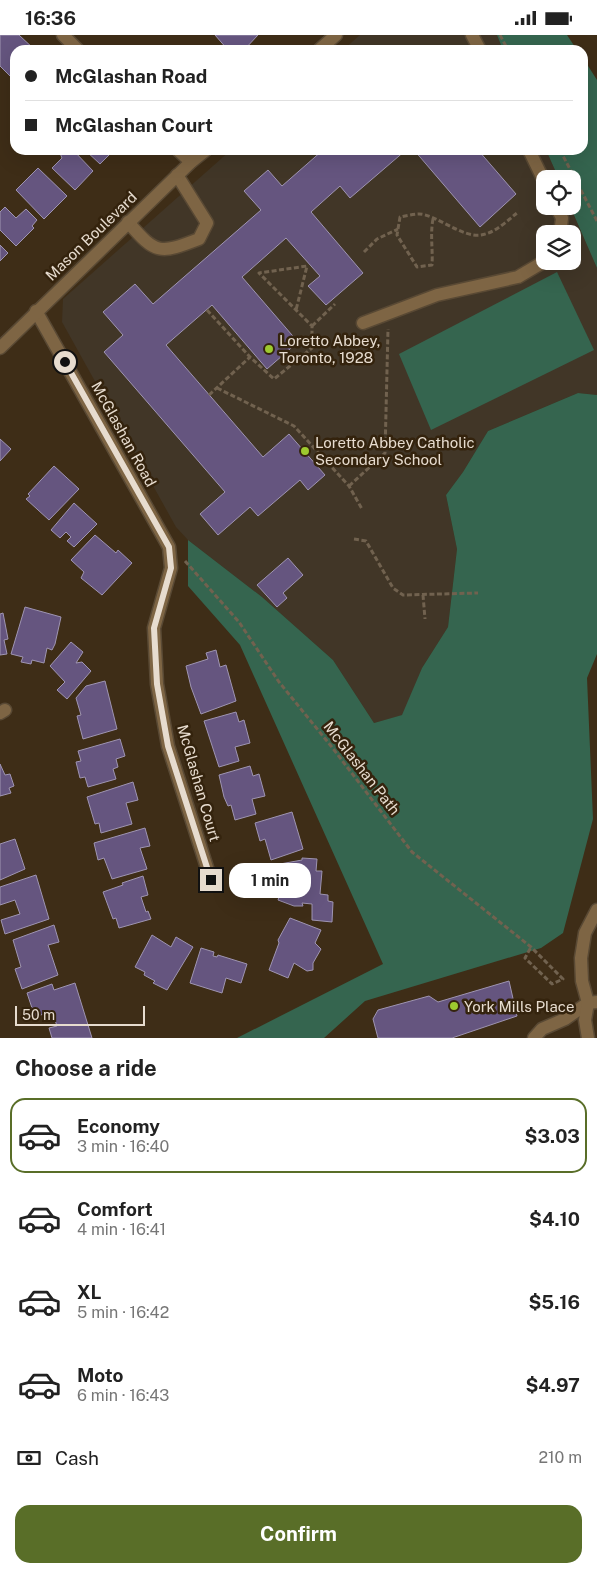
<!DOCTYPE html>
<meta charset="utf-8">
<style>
body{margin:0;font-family:"Public Sans",sans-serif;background:#f6f6f6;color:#222;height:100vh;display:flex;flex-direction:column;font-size:19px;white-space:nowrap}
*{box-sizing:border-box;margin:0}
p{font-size:16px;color:#767676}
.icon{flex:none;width:28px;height:28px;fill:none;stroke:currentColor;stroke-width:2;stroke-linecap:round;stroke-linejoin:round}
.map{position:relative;height:1003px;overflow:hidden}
.sheet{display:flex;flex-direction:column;background:#fff;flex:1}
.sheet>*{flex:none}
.top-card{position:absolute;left:10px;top:10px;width:578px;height:110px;border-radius:15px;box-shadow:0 5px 20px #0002;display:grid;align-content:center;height:110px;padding:0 15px;background:#fff}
.buttons{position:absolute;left:536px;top:135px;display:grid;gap:10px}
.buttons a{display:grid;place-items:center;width:45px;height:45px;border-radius:10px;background:#fff;box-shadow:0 5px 20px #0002;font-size:25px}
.scale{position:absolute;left:15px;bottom:12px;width:130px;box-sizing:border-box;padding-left:5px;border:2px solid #e7dccf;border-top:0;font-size:14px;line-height:18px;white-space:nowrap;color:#e7dccf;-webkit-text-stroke:4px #34230d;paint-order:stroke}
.end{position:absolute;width:22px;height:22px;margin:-11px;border:6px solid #e7dccf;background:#111;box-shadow:0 0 0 2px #111}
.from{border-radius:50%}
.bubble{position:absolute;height:35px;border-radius:15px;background:#fff;box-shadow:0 5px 20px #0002;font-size:16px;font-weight:700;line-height:35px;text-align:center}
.top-card b{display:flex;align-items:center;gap:18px;height:48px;font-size:19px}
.top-card b+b{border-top:1px solid #e0e0e0}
.top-card i{width:12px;height:12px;background:#222}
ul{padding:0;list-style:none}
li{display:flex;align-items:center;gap:15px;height:75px;margin:0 10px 8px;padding:0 5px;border:2px solid transparent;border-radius:15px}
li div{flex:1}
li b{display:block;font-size:19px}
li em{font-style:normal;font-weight:700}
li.active{border-color:#596e28}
li>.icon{width:45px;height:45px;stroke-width:1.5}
h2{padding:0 15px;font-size:22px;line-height:60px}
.pay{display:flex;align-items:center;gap:12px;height:55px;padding:0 15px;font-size:19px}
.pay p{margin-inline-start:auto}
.primary-button{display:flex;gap:10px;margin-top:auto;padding:10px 15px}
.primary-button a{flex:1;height:58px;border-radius:15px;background:#596e28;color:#fff;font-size:20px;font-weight:700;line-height:58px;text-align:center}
.status{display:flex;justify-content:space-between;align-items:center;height:35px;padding:0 25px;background:#fff;direction:ltr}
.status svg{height:14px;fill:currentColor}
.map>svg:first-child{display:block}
.education{fill:#413627;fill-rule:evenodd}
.green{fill:#35654f}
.building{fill:#65557f;stroke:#9f95b2}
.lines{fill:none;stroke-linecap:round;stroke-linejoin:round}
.minor-casing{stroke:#594934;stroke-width:15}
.path{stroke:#71624f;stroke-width:3;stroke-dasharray:5 2.5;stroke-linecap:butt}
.minor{stroke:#7e6544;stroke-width:12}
.route{stroke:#e7dccf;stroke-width:6}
.poi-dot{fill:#9dca2f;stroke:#34230d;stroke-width:2}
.labels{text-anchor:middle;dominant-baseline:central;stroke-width:5;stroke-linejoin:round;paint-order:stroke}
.street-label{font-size:15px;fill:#e7dccf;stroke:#34230d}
.poi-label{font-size:15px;fill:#e7dccf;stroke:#34230d;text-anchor:start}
</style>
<div class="status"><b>16:36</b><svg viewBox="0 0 49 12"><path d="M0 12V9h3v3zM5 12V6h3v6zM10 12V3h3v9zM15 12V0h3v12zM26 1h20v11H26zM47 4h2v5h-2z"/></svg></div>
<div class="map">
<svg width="597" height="1003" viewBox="0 0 597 1003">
<rect width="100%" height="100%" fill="#3e2d17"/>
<!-- education -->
<g class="education">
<polygon points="360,0 497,0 503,15 343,15"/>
<path d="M 231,115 L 546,115 L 559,144 L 545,144 L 545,171 L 570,171 L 597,233 L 597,360 L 578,358 L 488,396 L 463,437 L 446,460 L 457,514 L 448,592 L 422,633 L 403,680 L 374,688 L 333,625 L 262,562 L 188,505 L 176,492 L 62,287 L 63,264 ZM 545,199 L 572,199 L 572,226 L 545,226 Z"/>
</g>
<!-- green -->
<g class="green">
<polygon points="497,0 567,0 577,15 503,15"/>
<polygon points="583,23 597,45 597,233 570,171 572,171 572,144 559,144 546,115 582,115"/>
<polygon points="557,237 594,315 431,395 399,319"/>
<polygon points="578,358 597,360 597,619 587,643 593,784 563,898 541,913 365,966 324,1003 237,1003 383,929 240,610 188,551 188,505 262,562 333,625 374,688 402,680 422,633 448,592 457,514 446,460 463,437 488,396"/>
</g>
<!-- building -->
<g class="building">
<polygon points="0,0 19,0 35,15 15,15 15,46 0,31"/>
<polygon points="215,0 258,0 244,15 228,15"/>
<polygon points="63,115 73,115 93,136 75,155 52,133 62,123 60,118"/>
<polygon points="85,115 114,115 100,129"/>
<polygon points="323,115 406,115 350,163 340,151 311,177 363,238 326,270 308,251 320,241 286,203 242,242 298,307 267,334 212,270 166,310 263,422 289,399 325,440 308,455 300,445 258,481 250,472 218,500 200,479 225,457 104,317 123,300 103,277 135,249 153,269 261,175 244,156 268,135 282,151"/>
<polygon points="414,115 478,115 516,159 480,192"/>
<polygon points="38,133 67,161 44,184 16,155"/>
<polygon points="5,172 16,183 26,174 37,185 32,191 34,193 16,211 0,195 0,177"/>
<polygon points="0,210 8,218 0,226"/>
<polygon points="0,404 11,414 0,426"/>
<polygon points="54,431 79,454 49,485 26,464 30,461 28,459"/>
<polygon points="74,468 97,489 74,512 67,506 71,502 66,497 60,503 51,495"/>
<polygon points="95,500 116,518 118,515 132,528 102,560 81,543 84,537 71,525"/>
<polygon points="288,523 303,540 283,558 287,563 277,572 257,550"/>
<polygon points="25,572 61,582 55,609 52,615 47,613 44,628 32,625 31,629 21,627 23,622 11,619"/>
<polygon points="3,578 8,604 4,605 7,619 0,620 0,579"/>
<polygon points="71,607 83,617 76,628 82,627 91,636 67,664 57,655 65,647 50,631"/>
<polygon points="216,615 220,632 226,630 236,666 201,679 191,652 186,631 208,624 206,618"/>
<polygon points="105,646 117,694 83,704 77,681 81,680 76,663 86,651"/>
<polygon points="236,677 239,687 244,685 250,708 235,712 239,726 219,732 204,686"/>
<polygon points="120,704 125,721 116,724 118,732 113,734 116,744 88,752 85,742 80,743 76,727 81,726 78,716"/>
<polygon points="0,729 5,740 10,739 14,751 9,753 11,758 0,761"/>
<polygon points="250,731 253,741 259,739 265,761 252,764 256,779 235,785 231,770 228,771 224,762 219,740"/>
<polygon points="133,747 138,765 126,768 132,789 101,798 99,788 95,789 87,762"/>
<polygon points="292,777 303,814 271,825 265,804 260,806 255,788"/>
<polygon points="145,793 150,811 140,813 147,834 112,844 104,823 98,825 94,808"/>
<polygon points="15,804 25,834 0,845 0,809"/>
<polygon points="302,823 317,824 316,836 322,836 320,859 328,860 328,866 333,867 332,887 312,885 312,869 302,868 303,871 294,871 278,865 281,855 279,854 280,840 282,840 280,829 302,825"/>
<polygon points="36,840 49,884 5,899 1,885 20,879 15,865 0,870 0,852"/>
<polygon points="143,841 148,860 141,862 146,877 148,876 151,884 119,893 116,883 113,884 103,857 123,850 122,848"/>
<polygon points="290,883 321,895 315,908 321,914 313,928 313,935 307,936 294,928 288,943 269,935 279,908 278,905"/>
<polygon points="54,890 59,907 48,910 58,940 22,954 15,934 21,932 13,905"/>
<polygon points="152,900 171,912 176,902 193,912 167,955 153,948 155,946 144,940 145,937 135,932"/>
<polygon points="201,913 214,917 213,921 217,922 218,920 247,929 241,948 226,943 222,958 190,948"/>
<polygon points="509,946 517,981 452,1003 378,1003 373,984 378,975 429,961 438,967"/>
<polygon points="75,948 92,1003 52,1003 49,993 57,991 52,976 35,982 27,958 52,949 54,955"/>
</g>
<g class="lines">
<defs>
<g id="minor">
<polyline points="63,0 78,15"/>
<polyline points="472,0 480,15"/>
<polyline points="319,15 336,0"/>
<polyline points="178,115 191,127"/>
<polyline points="529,115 545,148"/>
<polyline points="556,171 562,183 560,199"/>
<path d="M 128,187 C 156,220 160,219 199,204 L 207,188 L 177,140"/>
<polyline points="36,276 169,512 171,533 154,593 157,649 168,711 211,845"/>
<polyline points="363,288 437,260 518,242 545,226"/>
<polyline points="0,313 191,127 206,115"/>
<polyline points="0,678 5,675"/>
<polyline points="534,1003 542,994 565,984 588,968 597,967"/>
<polyline points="588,1003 585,985 588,968 582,946 581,923 585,898 597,875"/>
</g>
</defs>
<!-- minor casing -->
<use href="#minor" class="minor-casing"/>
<!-- path -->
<g class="path">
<polyline points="500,0 508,15"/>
<polyline points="560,115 597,186"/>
<path d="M 433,184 C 430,200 433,214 432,230 L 417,232 L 397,200 L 400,182 C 406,181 413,179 419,179 C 435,179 462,203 481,200 C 495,198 507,186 517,178"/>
<polyline points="364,217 377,204 398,194"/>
<polyline points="207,275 250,322 274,344 312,313 312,291 259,238 307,231 296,275"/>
<polyline points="312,291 335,269"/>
<polyline points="217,353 294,391 349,451 362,474"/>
<polyline points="209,360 250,322"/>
<polyline points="349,451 385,418 388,294"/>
<polyline points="354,504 366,506 393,553 403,560 478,558"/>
<polyline points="185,526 239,587 279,647 331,711 412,817 531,912 563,944 552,949 525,923 531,912"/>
<polyline points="423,560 425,584"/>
</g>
<!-- minor -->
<use href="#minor" class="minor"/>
</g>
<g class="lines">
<!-- route -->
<polyline class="route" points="65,327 169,512 171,533 154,593 157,649 168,711 211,845"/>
</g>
<!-- markers -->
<g class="poi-dot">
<circle cx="269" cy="314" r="5"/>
<circle cx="305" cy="416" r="5"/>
<circle cx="454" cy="971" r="5"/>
</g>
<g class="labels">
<!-- street labels -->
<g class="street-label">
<text transform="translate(91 201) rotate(-44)">Mason Boulevard</text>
<text transform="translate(124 399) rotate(61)">McGlashan Road</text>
<text transform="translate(362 733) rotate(52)">McGlashan Path</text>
<text transform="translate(199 748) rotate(74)">McGlashan Court</text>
</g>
<!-- poi labels -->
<g class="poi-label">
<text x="279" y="305">Loretto Abbey,<tspan x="279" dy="17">Toronto, 1928</tspan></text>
<text x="315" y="407">Loretto Abbey Catholic<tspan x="315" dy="17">Secondary School</tspan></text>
<text x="464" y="971">York Mills Place</text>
</g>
</g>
</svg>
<div class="buttons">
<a><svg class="icon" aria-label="locate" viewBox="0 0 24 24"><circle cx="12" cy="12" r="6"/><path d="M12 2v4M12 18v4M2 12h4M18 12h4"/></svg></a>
<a><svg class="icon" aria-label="layers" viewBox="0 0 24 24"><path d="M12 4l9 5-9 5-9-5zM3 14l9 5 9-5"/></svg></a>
</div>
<div class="scale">50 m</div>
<i class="end from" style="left:65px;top:327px"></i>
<i class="end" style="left:211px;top:845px"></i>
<div class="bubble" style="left:229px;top:828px;width:82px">1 min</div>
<div class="top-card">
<b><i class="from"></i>McGlashan Road</b>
<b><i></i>McGlashan Court</b>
</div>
</div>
<section class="sheet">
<h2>Choose a ride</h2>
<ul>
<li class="active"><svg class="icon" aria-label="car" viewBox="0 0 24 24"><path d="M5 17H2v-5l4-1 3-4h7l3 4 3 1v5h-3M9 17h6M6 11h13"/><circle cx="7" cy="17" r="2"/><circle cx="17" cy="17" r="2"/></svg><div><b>Economy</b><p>3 min · 16:40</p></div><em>$3.03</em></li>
<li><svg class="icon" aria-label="car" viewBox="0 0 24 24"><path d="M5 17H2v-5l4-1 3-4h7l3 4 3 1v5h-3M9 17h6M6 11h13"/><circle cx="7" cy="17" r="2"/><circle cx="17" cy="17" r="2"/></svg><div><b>Comfort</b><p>4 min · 16:41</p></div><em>$4.10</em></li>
<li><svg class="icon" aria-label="car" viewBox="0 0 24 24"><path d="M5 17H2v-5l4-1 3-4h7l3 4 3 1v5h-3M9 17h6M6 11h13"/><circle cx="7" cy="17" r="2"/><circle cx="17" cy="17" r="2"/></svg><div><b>XL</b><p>5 min · 16:42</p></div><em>$5.16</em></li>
<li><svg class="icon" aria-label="car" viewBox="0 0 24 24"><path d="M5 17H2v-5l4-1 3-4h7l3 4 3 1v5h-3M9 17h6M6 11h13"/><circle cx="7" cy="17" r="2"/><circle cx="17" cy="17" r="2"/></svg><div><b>Moto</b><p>6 min · 16:43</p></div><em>$4.97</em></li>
</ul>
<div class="pay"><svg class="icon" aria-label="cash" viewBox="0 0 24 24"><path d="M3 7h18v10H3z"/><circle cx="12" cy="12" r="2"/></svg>Cash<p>210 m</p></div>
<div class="primary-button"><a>Confirm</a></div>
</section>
